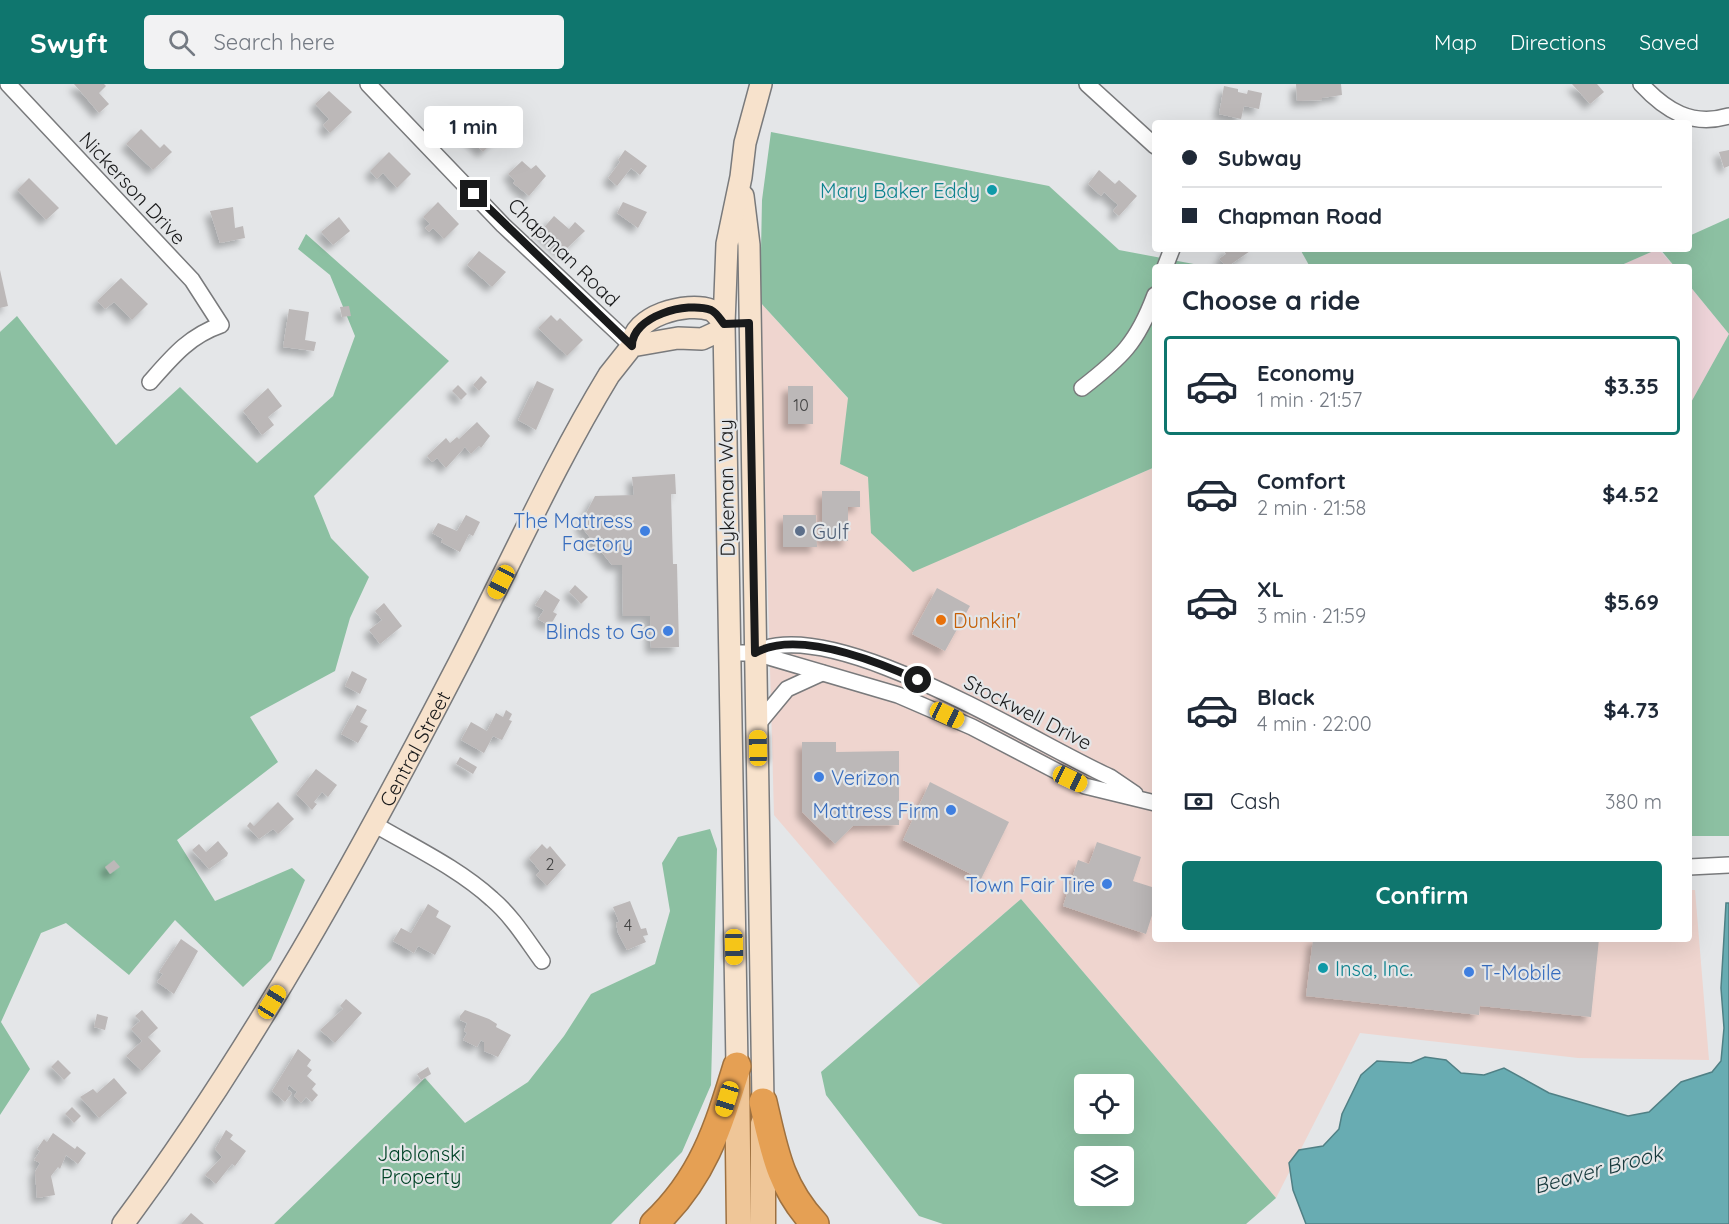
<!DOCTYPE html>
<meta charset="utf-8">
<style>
body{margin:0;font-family:Quicksand,sans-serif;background:#f2f2f3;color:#1f2937;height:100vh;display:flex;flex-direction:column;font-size:22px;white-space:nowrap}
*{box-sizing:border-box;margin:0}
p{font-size:20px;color:#747a83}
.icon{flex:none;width:33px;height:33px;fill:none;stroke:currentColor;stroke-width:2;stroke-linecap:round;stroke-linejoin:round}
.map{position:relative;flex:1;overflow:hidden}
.panel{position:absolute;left:1152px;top:180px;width:540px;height:678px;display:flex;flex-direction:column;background:#fff;border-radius:6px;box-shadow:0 6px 24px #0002}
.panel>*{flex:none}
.guide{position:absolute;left:1152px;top:36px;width:540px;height:132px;border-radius:6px;box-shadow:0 6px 24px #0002;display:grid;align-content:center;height:132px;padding:0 30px;background:#fff}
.buttons{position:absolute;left:1074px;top:990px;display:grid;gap:12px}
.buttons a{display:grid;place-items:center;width:60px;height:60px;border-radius:6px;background:#fff;box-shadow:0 6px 24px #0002;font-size:30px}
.end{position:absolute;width:27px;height:27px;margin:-14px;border:8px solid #191a1b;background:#fff;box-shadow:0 0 0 3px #fff}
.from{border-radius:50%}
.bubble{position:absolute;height:42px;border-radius:6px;background:#fff;box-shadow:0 6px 24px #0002;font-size:20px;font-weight:700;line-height:42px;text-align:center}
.car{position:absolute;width:18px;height:36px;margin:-18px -9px;border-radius:8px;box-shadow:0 0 4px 2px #0007;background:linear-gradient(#f5c518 24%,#345 0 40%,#f5c518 0 76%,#345 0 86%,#f5c518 0)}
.guide b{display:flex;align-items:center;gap:21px;height:57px;font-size:22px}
.guide b+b{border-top:2px solid #e0e1e3}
.guide i{width:15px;height:15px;background:#1f2937}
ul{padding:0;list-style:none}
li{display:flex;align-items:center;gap:18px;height:99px;margin:0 12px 9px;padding:0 18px;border:3px solid transparent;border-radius:6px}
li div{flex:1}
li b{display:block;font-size:22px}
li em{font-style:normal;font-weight:700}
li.current{border-color:#0f766e}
li>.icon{width:54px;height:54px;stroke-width:1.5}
h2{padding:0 30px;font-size:27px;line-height:72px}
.pay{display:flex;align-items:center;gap:15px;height:66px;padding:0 30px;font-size:22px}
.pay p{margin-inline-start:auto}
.cta{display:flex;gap:12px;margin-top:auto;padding:12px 30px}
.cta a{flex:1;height:69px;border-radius:6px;background:#0f766e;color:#fff;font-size:24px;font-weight:700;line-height:69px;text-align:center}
header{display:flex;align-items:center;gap:36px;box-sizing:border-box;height:84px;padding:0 30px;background:#0f766e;color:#fff}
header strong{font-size:28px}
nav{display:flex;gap:33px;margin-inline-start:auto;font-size:21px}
.search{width:420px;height:54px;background:#f2f2f3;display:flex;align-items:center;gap:15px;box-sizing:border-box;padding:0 21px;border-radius:6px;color:#747a83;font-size:22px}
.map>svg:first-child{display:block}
.commercial{fill:#efd5cf}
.industrial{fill:#eed4d9}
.forest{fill:#8cc0a2;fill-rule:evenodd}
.water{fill:#68acb2;stroke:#508085;stroke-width:1.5}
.building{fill:#bcb8b8;filter:url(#shadow)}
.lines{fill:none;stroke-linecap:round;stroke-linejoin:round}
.street-casing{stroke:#797a7c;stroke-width:18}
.secondary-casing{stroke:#797a7c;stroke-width:24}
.primary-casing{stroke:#9e7140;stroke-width:27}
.highway-casing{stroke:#9e7140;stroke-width:30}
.street{stroke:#fff;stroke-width:15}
.secondary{stroke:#f7e2cc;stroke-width:21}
.primary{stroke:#efc698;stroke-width:24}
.highway{stroke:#e5a054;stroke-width:27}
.route{stroke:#191a1b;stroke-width:8}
.culture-dot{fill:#0f9aa8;stroke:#e4e6e8;stroke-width:2}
.shop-dot{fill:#3f7fe0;stroke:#e4e6e8;stroke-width:2}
.service-dot{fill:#5c6f8a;stroke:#e4e6e8;stroke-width:2}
.food-dot{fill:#e8710a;stroke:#e4e6e8;stroke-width:2}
.labels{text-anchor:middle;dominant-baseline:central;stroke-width:4.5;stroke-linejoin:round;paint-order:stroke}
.number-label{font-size:16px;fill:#424242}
.street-label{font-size:20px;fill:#191a1b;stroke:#e4e6e8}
.culture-label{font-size:20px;fill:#0d838f;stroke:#e4e6e8;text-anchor:end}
.shop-label{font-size:20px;fill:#366cbe;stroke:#e4e6e8;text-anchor:end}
.service-label{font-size:20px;fill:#4e5e75;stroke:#e4e6e8;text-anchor:start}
.food-label{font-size:20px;fill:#c56008;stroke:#e4e6e8;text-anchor:start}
.park-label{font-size:20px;fill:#004327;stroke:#e4e6e8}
.water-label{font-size:21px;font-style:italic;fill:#17393c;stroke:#e4e6e8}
</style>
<header>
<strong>Swyft</strong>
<div class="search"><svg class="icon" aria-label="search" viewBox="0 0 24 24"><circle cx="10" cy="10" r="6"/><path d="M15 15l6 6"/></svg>Search here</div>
<nav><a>Map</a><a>Directions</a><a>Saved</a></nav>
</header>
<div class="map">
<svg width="1729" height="1140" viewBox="0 0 1729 1140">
<defs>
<filter id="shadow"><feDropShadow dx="-5.5" dy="5.5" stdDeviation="3" flood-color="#0004"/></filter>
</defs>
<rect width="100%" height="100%" fill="#e4e6e8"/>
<!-- commercial -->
<polygon class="commercial" points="760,218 980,459 1155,383 1155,855 1689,855 1689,806 1695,806 1709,976 1578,974 1360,949 1276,1114 1021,815 920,902 774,731"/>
<!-- industrial -->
<g class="industrial">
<polygon points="1658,165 1675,183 1617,183"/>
<polygon points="1689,201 1729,250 1689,408"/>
</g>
<!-- forest -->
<g class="forest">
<polygon points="771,48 1049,102 1119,166 1199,181 1201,183 1155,183 1155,383 913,488 871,449 868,393 840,380 848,314 760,218 762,116"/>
<polygon points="1729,134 1729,752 1689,752 1689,322 1729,250 1689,201 1689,183 1675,183 1660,165 1689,165 1689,152"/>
<polygon points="306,150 449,277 314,412 331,454 369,493 350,534 335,587 250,633 278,678 177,756 215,817 292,784 305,796 271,876 243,903 175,836 129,891 66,839 41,849 1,938 30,985 0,1031 0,248 17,232 116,361 180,303 257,379 333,312 355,252 330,191 298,165"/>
<polygon points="1300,165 1658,165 1617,183 1310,183"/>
<polygon points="710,745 717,765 711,1001 682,1068 611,1140 274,1140 425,994 465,1039 528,998 564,952 591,910 655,880 670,827 662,779 678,753"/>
<path d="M 1021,815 L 1276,1114 L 1246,1140 L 943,1140 L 919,1132 L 826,1011 L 821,988 ZM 1124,1000 L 1124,1040 L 1084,1040 L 1084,1000 ZM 1124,1072 L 1124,1112 L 1084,1112 L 1084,1072 Z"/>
</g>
<!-- water -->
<polygon class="water" points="1726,819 1729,819 1729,1140 1306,1140 1293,1106 1289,1079 1299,1066 1323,1062 1339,1045 1342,1030 1361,991 1377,977 1411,979 1425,973 1446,976 1461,989 1484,991 1504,984 1549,1009 1628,1032 1649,1028 1681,998 1712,988 1721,977 1724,944 1721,904"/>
<!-- building -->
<g class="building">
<polygon points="74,0 104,0 106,2 99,9 109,20 99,29"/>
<polygon points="1296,0 1341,0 1342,11 1322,14 1322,16 1297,17"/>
<polygon points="1572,0 1597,0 1604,8 1590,20"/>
<polygon points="1224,2 1238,5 1238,8 1247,10 1248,6 1262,9 1259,25 1244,22 1241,35 1219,30"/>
<polygon points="329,7 352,28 330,49 323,41 329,35 315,20"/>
<polygon points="476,32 497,54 483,68 461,46"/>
<polygon points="141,45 160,64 164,60 172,68 153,86 126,60"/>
<polygon points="625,66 647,82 640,91 631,84 617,102 608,94 620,78 618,76"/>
<polygon points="1729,66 1729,82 1724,84 1719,68"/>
<polygon points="389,68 411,90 397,104 383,89 377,95 370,87"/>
<polygon points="522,77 531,85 536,81 546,92 529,112 513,99 515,97 508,90"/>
<polygon points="1099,86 1115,100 1119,96 1137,112 1119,132 1113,127 1118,121 1104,108 1101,112 1088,100"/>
<polygon points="29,94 59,124 46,136 17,106"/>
<polygon points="438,118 459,140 444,155 433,144 429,148 425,144 430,140 423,133"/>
<polygon points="623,118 647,128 638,144 617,129"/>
<polygon points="233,123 235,144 243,142 245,154 220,159 210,127"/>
<polygon points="554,132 569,145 575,138 585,147 563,168 540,148"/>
<polygon points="339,133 350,147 333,161 321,148"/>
<polygon points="1223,165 1253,165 1227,183 1219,175 1226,170"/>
<polygon points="479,167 506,188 492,203 467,181"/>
<polygon points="0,186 8,222 0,224"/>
<polygon points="121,194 148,220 132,236 114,218 105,225 97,217"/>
<polygon points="349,222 351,232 342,233 340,223"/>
<polygon points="289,225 309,228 305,256 316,258 314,267 283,263"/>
<polygon points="551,231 557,237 560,234 583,256 567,272 538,244"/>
<polygon points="481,292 487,298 479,307 473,301"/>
<polygon points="537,297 554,305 536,346 518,336"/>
<polygon points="458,301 467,310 461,316 452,307"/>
<rect x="788" y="302" width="25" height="38"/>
<polygon points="268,304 282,322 268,333 274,341 262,351 243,327"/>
<polygon points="477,338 490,352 481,364 479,362 471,370 465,363 446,384 437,374 432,378 427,372 446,354 450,359 457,353 459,355"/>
<polygon points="675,390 676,410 671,410 673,480 677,480 679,563 651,564 650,532 623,532 622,481 612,481 580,441 595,412 634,411 632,393"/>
<polygon points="822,407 860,407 860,423 848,423 848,457 822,457"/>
<polygon points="466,431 480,438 473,452 469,450 460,468 441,458 443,455 432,449 438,439 457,447"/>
<polygon points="783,431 816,431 817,463 783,463"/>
<polygon points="575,501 588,513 581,520 569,508"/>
<polygon points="937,504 970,522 945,567 912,550"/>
<polygon points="545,506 560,516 553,528 557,530 550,542 538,535 544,526 535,521"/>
<polygon points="384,519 402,542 380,560 369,546 382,536 375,527"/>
<polygon points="352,587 367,595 360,610 345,602"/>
<polygon points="357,621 367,626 360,638 368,642 358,659 341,650"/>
<polygon points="506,626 512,630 509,636 512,637 502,656 493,652 484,669 461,656 471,638 487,647 496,629 503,633"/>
<polygon points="802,658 836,658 836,668 899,667 899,741 853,742 835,760 802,728"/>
<polygon points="460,673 477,683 473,690 456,680"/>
<polygon points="316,685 337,701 328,713 322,708 314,718 317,720 312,726 296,710"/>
<polygon points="930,698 1009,738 981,795 903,756"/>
<polygon points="278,718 294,735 278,750 273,745 259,755 247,742 250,738 254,742"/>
<polygon points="218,757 228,769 227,772 209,785 192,766 199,760 206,768"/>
<polygon points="1097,758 1141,773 1133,797 1155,804 1155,822 1146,850 1063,822 1078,776 1089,780"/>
<polygon points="542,760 547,765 550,762 566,781 547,802 536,791 540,787 529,774"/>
<polygon points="114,776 120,783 110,790 105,783"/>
<polygon points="630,817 641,845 646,844 648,851 643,852 646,858 627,866 618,849 616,839 619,838 613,823"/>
<polygon points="428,820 439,827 436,833 451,842 435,871 418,862 414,869 393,857 401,844 411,849"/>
<polygon points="181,855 198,867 174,910 157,898 163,890 159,888"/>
<polygon points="1313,855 1599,855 1591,933 1480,922 1479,931 1306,912"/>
<polygon points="346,915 362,929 335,959 320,946 343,925 340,922"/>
<polygon points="142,926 158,944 148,953 161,967 142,987 126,972 142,957 131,945 140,937 135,932"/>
<polygon points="465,926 489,935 497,940 496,943 511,951 498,973 484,967 484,958 481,956 477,963 463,956 467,949 464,947 467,939 460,936 460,932"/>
<polygon points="97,930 108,933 105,946 94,943"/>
<polygon points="298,965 311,976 307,982 312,986 307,992 316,1000 312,1005 318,1011 312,1018 306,1013 301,1019 294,1012 297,1008 289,1001 287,1005 292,1009 285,1018 272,1007"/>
<polygon points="58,976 71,989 64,996 51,983"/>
<polygon points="428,983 431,990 421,996 417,990"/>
<polygon points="114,994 127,1009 99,1034 80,1013 93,1005 97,1009"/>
<polygon points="72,1023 81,1032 74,1039 65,1030"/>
<polygon points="226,1046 233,1051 230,1055 246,1067 235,1082 232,1080 216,1100 205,1091 222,1073 215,1065"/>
<polygon points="53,1049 75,1065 77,1062 86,1069 78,1080 66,1071 60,1085 58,1083 51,1092 55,1111 37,1114 35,1088 40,1079 34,1076 40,1067 37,1065 44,1055 47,1058"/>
<polygon points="191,1129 204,1140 181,1140"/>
</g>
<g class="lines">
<defs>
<g id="street">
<path d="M 8,0 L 192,196 L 221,241 C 189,252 172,273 150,298"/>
<polyline points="368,0 503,141 632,262"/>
<polyline points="1087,0 1155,62"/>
<path d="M 1641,0 C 1666,27 1692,43 1729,32"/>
<polyline points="1165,183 1172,165"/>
<path d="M 1082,304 C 1122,273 1137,259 1155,211"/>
<polyline points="729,569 755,569 898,611 972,643 1085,702 1155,719"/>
<path d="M 755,569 C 829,527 1036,660 1110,693 L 1135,710"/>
<polyline points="758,640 787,605 822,589"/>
<path d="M 374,740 C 413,763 458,784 492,815 C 512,832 526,855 542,877"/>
<polyline points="1689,783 1729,781"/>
</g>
<g id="secondary">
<polyline points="743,112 749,161 763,1018"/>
<path d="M 632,262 C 632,232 687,217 711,226 C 717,229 720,235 724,240"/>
<polyline points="737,982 724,240 727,160 741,93 745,59 761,0"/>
<path id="s1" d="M 123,1140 C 253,965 359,772 459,579 C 509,483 553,383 609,291 L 632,262 L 678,254 L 702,255 L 717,248 L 724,240"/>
</g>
<g id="primary">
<polyline points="737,993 739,1140"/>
<polyline points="763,1040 763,1140"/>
</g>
<g id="highway">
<path d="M 763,1018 C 774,1066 780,1103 815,1140"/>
<path d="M 654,1140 C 703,1094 718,1044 737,982"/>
</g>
</defs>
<!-- street casing -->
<use href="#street" class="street-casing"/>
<!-- secondary casing -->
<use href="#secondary" class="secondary-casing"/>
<!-- primary casing -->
<use href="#primary" class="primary-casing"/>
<!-- highway casing -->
<use href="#highway" class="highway-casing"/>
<!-- street -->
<use href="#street" class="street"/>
<!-- secondary -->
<use href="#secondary" class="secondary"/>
<!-- primary -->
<use href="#primary" class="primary"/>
<!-- highway -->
<use href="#highway" class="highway"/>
</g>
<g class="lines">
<!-- route -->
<path class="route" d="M 474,110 L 632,262 C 632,232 687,217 711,226 C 717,229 720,235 724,240 L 749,239 L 755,569 C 797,545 876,577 918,596"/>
</g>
<!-- markers -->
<g class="culture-dot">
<circle cx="992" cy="106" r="6"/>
<circle cx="1323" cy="884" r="6"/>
</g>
<g class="shop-dot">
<circle cx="645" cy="447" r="6"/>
<circle cx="668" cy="547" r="6"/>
<circle cx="819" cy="693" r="6"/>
<circle cx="951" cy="726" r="6"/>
<circle cx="1107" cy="800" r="6"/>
<circle cx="1469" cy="888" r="6"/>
</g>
<circle class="service-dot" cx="800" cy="447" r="6"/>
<circle class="food-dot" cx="941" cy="536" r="6"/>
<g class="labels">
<!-- number labels -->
<g class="number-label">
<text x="801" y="321">10</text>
<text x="550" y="780">2</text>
<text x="628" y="841">4</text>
</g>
<!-- street labels -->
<g class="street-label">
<text transform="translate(133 104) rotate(47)">Nickerson Drive</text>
<text transform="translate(564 168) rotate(44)">Chapman Road</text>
<text transform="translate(726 404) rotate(-91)">Dykeman Way</text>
<text transform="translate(1028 628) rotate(27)">Stockwell Drive</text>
<text stroke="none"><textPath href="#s1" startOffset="558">Central Street</textPath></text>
</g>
<!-- culture labels -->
<g class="culture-label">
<text x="980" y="106">Mary Baker Eddy</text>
<text x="1335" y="884" text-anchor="start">Insa, Inc.</text>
</g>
<!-- shop labels -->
<g class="shop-label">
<text x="633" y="436">The Mattress<tspan x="633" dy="23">Factory</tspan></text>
<text x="656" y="547">Blinds to Go</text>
<text x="831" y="693" text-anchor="start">Verizon</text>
<text x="939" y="726">Mattress Firm</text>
<text x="1095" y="800">Town Fair Tire</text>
<text x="1481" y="888" text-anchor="start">T-Mobile</text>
</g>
<!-- service labels -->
<g class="service-label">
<text x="812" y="447">Gulf</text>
</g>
<!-- food labels -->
<g class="food-label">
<text x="953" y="536">Dunkin'</text>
</g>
<!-- park labels -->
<g class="park-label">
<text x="421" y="1069">Jablonski<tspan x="421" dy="23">Property</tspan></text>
</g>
<!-- water labels -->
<g class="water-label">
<text transform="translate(1598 1085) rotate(-15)">Beaver Brook</text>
</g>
</g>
</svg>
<div class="buttons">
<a><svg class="icon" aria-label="locate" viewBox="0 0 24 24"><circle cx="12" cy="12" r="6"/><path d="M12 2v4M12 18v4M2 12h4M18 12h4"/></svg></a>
<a><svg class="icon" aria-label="layers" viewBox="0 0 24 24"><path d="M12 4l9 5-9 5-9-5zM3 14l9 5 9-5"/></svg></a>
</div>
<i class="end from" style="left:918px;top:596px"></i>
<i class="end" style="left:474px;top:110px"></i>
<div class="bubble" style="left:424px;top:22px;width:99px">1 min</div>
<i class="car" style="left:501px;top:498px;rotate:208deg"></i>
<i class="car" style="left:947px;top:631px;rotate:115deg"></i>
<i class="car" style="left:758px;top:664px;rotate:359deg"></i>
<i class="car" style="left:1070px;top:695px;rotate:115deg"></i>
<i class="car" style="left:734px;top:863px;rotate:179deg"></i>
<i class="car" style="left:272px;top:918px;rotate:32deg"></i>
<i class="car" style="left:727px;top:1015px;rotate:197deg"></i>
<div class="guide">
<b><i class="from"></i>Subway</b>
<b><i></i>Chapman Road</b>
</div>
<section class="panel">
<h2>Choose a ride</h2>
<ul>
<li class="current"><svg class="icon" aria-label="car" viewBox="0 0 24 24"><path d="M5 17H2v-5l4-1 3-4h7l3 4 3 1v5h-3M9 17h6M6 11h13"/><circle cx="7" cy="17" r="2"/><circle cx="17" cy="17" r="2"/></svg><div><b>Economy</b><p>1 min · 21:57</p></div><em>$3.35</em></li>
<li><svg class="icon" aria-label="car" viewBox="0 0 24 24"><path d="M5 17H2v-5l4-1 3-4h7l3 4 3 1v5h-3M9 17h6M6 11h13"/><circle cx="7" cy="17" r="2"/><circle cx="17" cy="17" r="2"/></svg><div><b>Comfort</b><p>2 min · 21:58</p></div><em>$4.52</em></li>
<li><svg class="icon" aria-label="car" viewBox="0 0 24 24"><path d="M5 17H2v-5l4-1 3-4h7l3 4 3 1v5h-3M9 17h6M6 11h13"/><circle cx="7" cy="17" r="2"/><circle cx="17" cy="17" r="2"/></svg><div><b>XL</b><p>3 min · 21:59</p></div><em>$5.69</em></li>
<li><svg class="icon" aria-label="car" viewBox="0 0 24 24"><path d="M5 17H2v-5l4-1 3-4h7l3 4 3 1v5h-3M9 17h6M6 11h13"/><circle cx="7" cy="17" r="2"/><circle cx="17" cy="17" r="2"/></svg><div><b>Black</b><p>4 min · 22:00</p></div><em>$4.73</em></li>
</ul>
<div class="pay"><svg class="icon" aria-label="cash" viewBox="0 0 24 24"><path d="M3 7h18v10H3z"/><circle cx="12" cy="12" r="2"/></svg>Cash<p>380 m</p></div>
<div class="cta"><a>Confirm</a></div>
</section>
</div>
